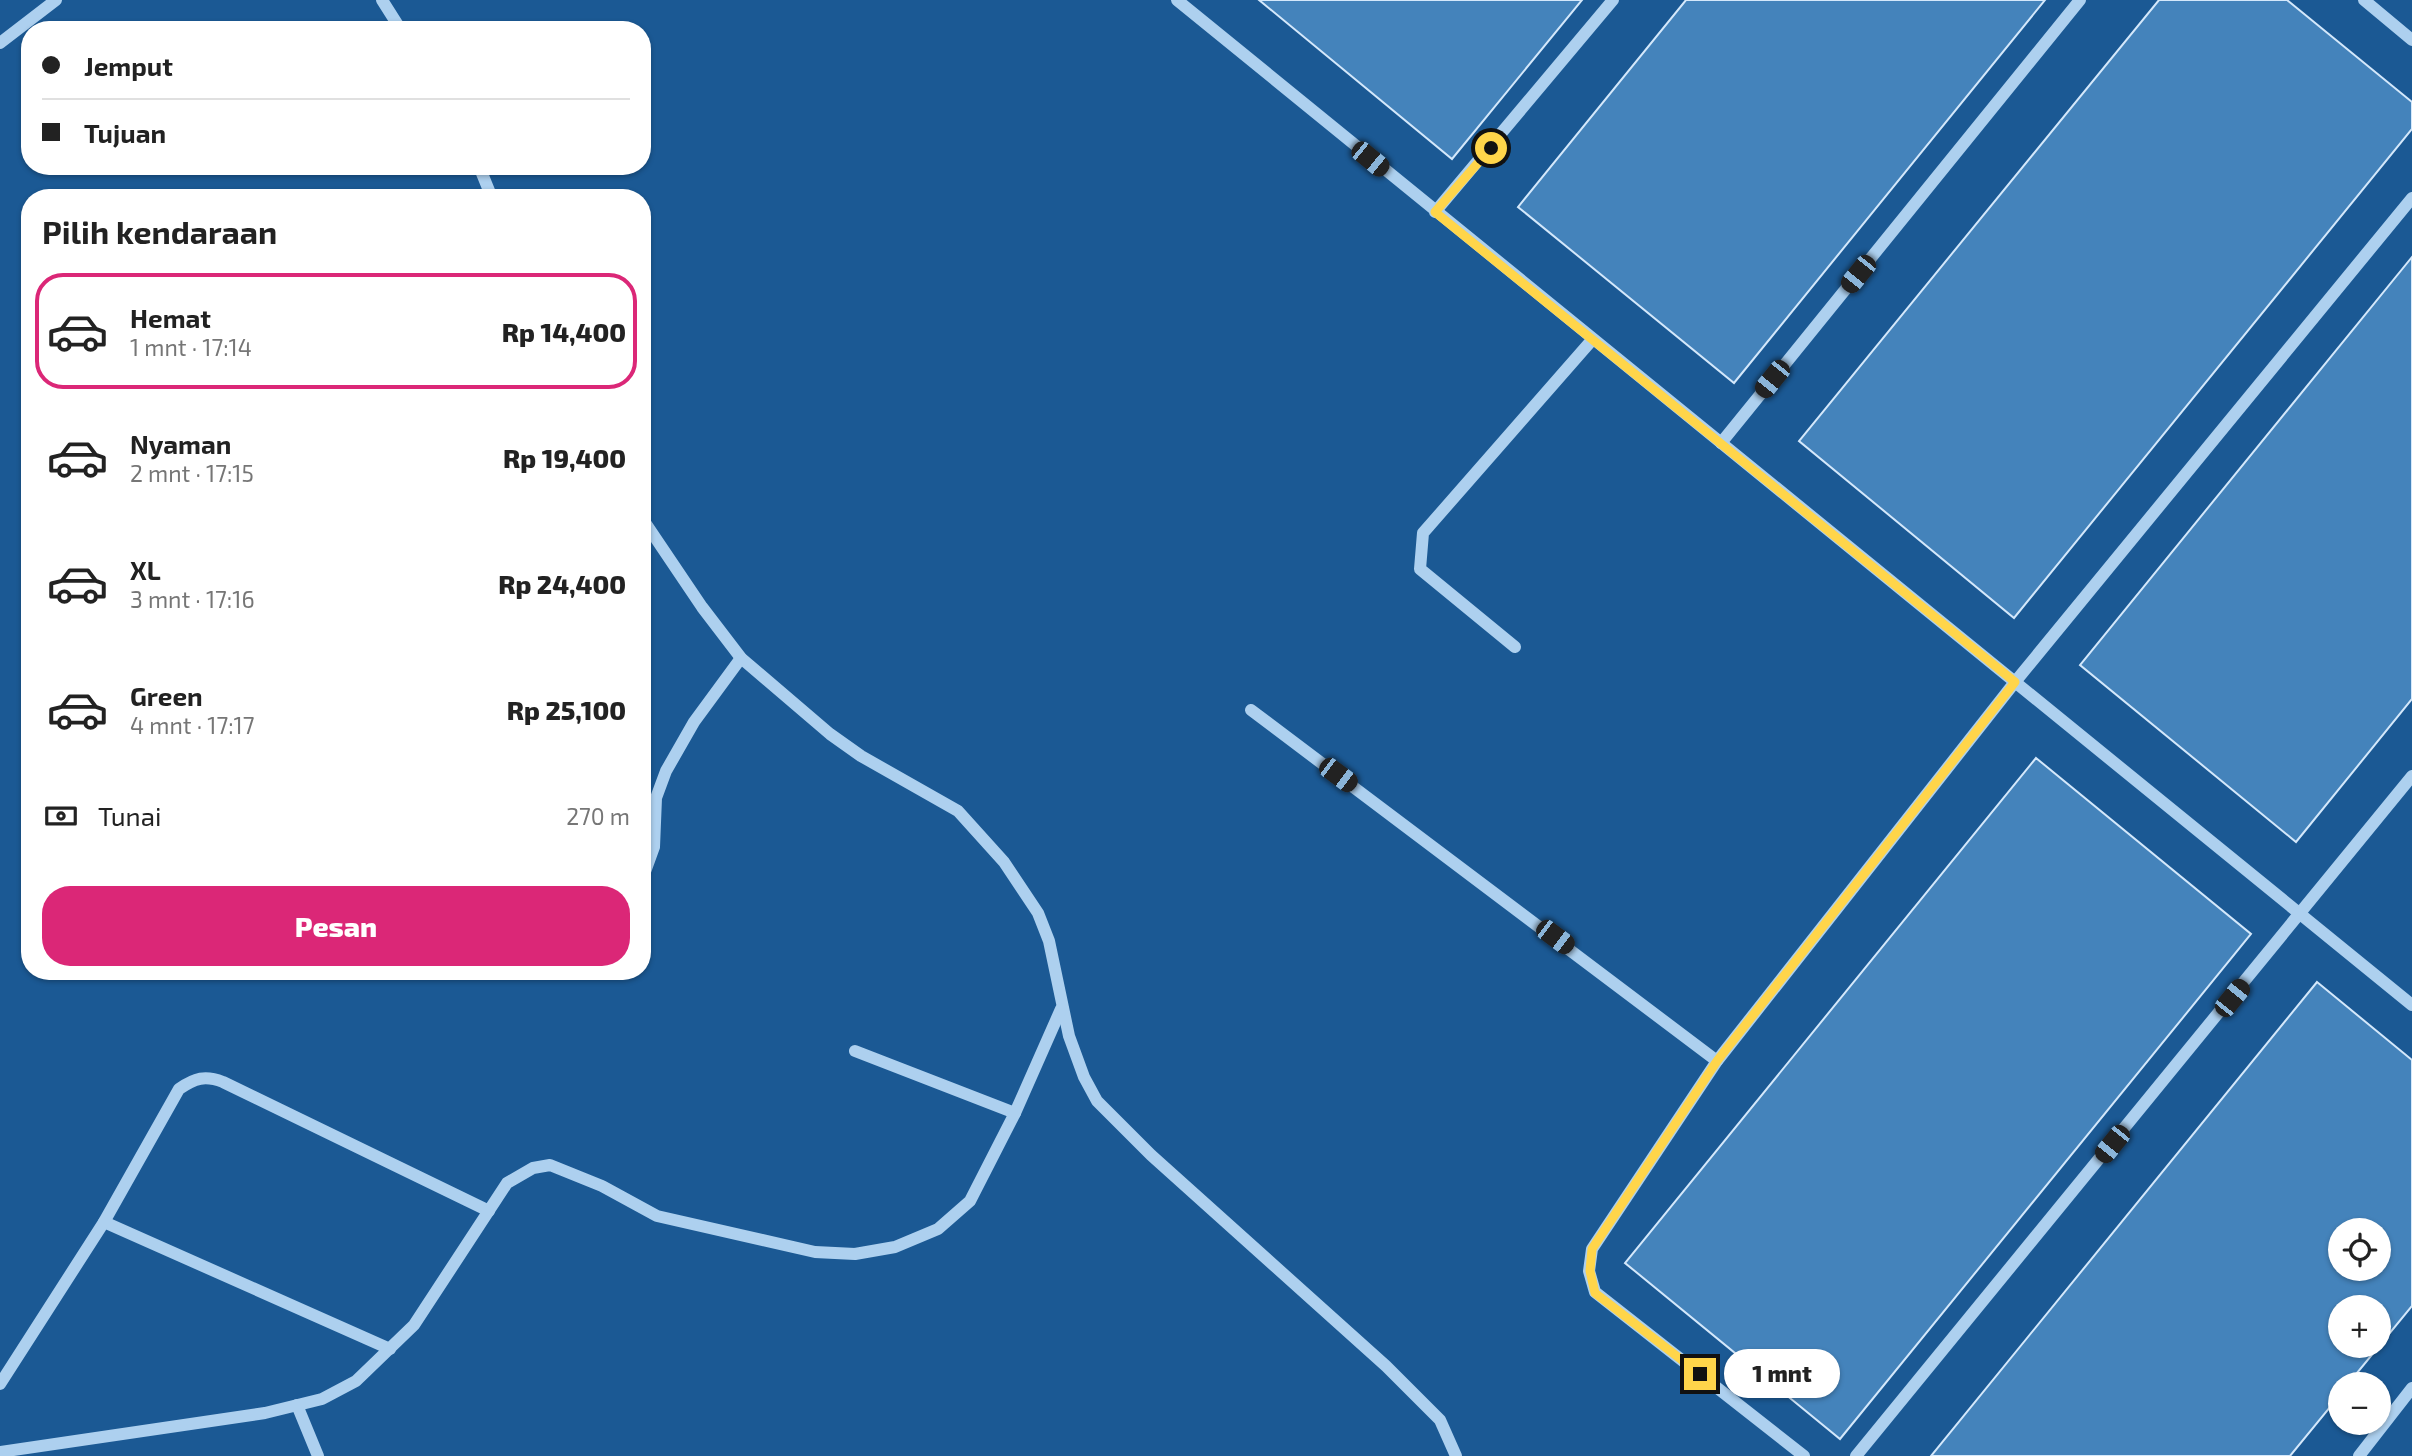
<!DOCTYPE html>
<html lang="id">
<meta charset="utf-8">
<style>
body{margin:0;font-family:"Exo 2",sans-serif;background:#f2f2f2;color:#222;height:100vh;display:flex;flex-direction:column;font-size:26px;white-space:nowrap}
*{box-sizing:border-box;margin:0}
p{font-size:23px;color:#767676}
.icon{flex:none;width:38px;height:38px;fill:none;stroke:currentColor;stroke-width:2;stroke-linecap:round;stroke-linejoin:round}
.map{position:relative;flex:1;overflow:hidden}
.panel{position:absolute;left:21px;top:189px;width:630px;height:791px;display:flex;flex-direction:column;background:#fff;border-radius:28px;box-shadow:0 2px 5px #0004}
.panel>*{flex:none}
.guide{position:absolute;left:21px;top:21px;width:630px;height:154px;border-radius:28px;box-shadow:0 2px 5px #0004;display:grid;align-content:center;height:154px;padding:0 21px;background:#fff}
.fabs{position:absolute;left:2328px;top:1218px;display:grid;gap:14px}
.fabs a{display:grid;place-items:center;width:63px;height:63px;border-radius:50%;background:#fff;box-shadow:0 2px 5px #0004;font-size:35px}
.end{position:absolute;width:32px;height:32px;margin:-16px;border:9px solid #ffd54a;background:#111;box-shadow:0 0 0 4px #111}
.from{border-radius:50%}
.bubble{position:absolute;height:49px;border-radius:24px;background:#fff;box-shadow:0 2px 5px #0004;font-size:23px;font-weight:800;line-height:49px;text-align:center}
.car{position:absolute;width:21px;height:42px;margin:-21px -10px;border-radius:9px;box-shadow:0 0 5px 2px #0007;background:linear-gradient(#222 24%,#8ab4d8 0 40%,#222 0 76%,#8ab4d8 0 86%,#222 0)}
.guide b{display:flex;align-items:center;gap:24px;height:66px;font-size:26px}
.guide b+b{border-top:2px solid #e0e0e0}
.guide i{width:18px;height:18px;background:#222}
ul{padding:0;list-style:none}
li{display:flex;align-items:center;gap:21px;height:116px;margin:0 14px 10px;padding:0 7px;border:4px solid transparent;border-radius:28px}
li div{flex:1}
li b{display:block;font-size:26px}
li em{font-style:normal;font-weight:800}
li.active{border-color:#db2777}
li>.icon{width:63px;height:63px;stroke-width:1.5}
h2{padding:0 21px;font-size:32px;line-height:84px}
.pay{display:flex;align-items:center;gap:18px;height:77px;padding:0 21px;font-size:26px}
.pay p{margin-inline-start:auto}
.primary-button{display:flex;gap:14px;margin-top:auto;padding:14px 21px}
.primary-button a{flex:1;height:80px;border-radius:28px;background:#db2777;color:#fff;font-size:28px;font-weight:800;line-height:80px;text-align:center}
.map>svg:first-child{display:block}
.building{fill:#4483bb;stroke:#d4e8fb;stroke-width:2;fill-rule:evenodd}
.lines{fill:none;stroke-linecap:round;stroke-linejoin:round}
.minor{stroke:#add0ef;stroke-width:12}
.route{stroke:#ffd54a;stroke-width:9}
</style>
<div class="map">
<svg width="2412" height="1456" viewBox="0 0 2412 1456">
<rect width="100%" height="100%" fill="#1b5994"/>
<!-- building -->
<g class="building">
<polygon points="1259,0 1582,0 1452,159"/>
<polygon points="1686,0 2045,0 1734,383 1518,207"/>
<polygon points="2159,0 2287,0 2412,102 2412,129 2014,618 1799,441"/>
<polygon points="2412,257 2412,699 2296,842 2080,665"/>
<polygon points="2036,758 2251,934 1840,1439 1625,1263"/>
<path d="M 2317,982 L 2412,1060 L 2412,1306 L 2348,1384 L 2340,1384 L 2340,1395 L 2290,1456 L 1931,1456 ZM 2340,1230 L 2378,1230 L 2378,1269 L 2340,1269 ZM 2340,1307 L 2378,1307 L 2378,1346 L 2340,1346 Z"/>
</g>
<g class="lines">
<!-- minor -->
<g class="minor">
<polyline points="382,0 401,30"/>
<polyline points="1177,0 2412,1005"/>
<polyline points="2364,0 2412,40"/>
<polyline points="0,43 56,0"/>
<polyline points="479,166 492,198"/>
<polyline points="1435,212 1613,0"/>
<polyline points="1721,443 2080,0"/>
<polyline points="642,518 702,607 741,658 830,734 861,756 958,811 1004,862 1038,913 1049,941 1069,1036 1084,1077 1097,1101 1151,1155 1386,1366 1440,1420 1456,1456"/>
<polyline points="1515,647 1420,569 1423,533 1592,340"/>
<polyline points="1251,710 1717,1061"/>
<polyline points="642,880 654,847 656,798 666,771 694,722 741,658"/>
<polyline points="855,1051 1015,1113"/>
<polyline points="104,1222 390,1349"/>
<path d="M 0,1384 L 104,1222 L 179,1089 C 195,1078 205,1075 223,1082 L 489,1211"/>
<polyline points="297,1405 318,1456"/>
<polyline points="0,1452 265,1413 322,1399 356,1381 414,1325 507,1183 533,1168 550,1165 602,1186 657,1216 815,1252 855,1254 895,1247 938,1229 970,1201 1015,1113 1061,1009"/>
<polyline points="1804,1456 1595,1292 1589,1271 1592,1249 1717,1061 2015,682 2412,198"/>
<polyline points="1856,1456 2412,776"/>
<polyline points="2359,1456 2412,1388"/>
</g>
</g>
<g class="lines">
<!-- route -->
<polyline class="route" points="1491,148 1435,212 2015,682 1717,1061 1592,1249 1590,1271 1595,1293 1700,1374"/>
</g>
</svg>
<div class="fabs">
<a><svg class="icon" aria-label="locate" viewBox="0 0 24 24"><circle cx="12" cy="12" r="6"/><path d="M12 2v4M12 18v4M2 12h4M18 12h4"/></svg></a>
<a>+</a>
<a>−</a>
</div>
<i class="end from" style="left:1491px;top:148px"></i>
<i class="end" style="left:1700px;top:1374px"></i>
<div class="bubble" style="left:1724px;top:1349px;width:116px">1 mnt</div>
<i class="car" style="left:1370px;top:159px;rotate:129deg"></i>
<i class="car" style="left:1858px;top:274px;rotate:219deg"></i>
<i class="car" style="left:1772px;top:379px;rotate:219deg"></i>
<i class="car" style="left:1338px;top:775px;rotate:127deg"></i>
<i class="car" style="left:1555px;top:937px;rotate:127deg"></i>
<i class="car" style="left:2232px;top:998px;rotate:39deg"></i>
<i class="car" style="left:2112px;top:1144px;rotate:219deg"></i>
<div class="guide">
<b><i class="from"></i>Jemput</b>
<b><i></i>Tujuan</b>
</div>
<section class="panel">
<h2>Pilih kendaraan</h2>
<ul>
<li class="active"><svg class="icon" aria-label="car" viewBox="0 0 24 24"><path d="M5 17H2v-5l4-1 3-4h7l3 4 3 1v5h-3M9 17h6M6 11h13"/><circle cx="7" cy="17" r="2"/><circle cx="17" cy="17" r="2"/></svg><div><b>Hemat</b><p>1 mnt · 17:14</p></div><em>Rp 14,400</em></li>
<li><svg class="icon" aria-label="car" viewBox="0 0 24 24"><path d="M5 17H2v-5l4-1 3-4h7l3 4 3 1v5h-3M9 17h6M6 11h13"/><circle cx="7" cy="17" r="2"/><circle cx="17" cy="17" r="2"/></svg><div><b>Nyaman</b><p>2 mnt · 17:15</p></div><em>Rp 19,400</em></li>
<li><svg class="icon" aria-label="car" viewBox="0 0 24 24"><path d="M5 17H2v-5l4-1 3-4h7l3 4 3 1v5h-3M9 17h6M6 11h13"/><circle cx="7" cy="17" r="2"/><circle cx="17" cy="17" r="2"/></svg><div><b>XL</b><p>3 mnt · 17:16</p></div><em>Rp 24,400</em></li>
<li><svg class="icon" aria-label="car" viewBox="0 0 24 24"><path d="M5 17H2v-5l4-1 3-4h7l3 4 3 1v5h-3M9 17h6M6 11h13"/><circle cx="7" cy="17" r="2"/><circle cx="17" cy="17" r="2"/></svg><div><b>Green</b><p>4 mnt · 17:17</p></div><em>Rp 25,100</em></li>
</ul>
<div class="pay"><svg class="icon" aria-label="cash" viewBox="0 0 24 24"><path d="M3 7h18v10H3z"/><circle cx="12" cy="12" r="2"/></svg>Tunai<p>270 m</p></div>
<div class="primary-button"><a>Pesan</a></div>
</section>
</div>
